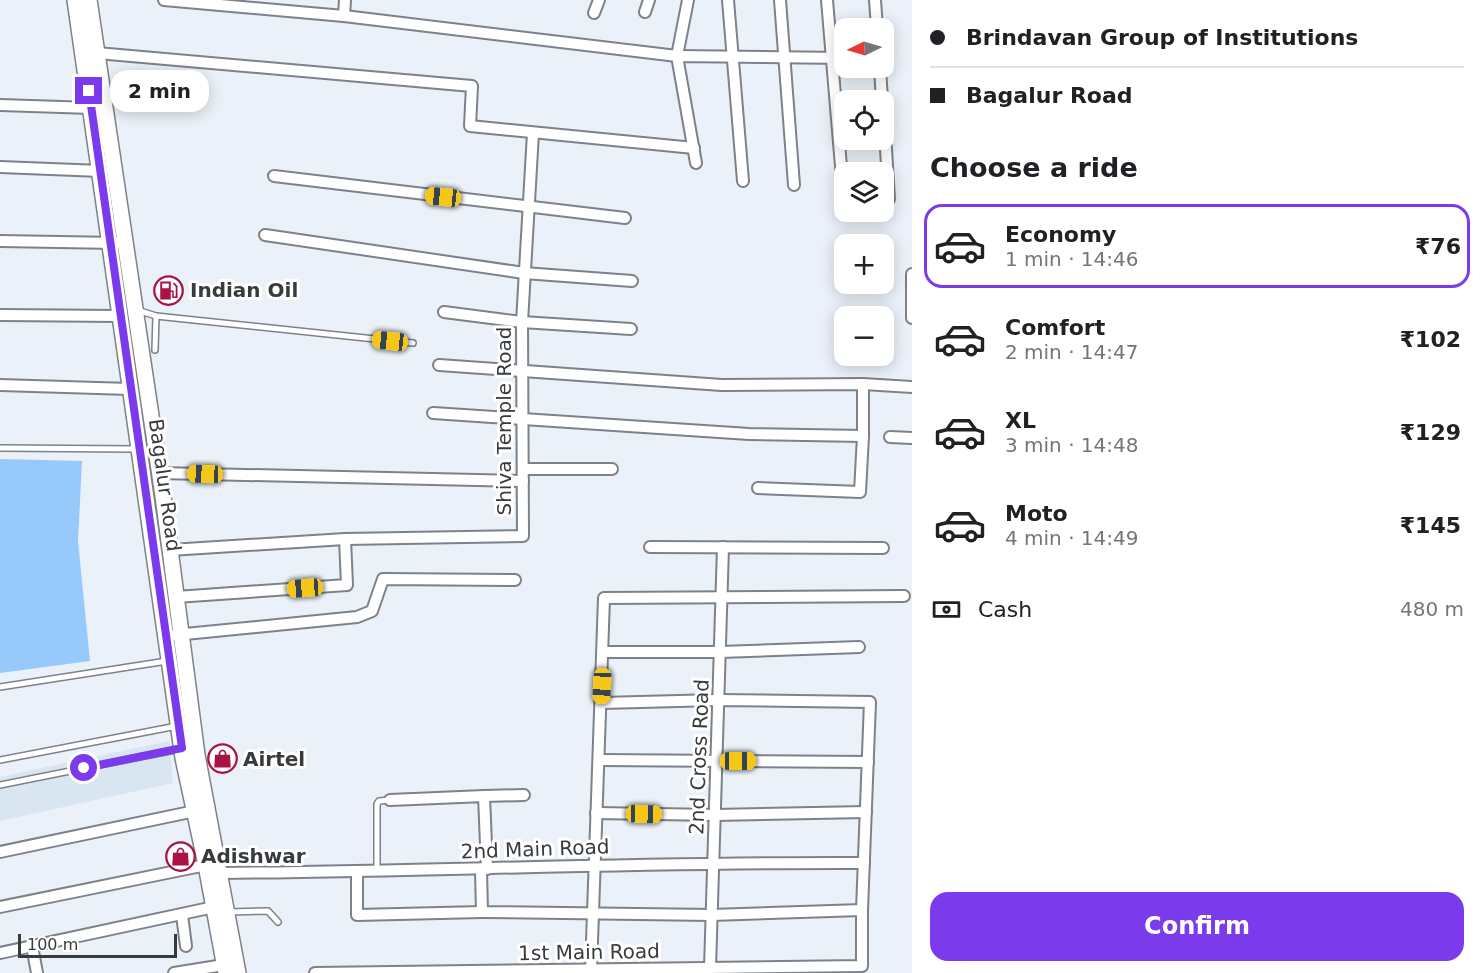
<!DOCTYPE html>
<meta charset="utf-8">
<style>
body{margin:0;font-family:"DejaVu Sans",sans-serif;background:#f2f2f2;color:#202124;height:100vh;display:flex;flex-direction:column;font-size:22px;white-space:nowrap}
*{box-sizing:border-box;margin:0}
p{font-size:20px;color:#757577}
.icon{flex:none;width:33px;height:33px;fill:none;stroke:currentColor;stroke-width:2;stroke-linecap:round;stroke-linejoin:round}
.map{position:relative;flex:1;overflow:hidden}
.panel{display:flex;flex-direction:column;background:#fff;width:570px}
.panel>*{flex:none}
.hud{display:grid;align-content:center;height:132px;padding:0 18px;background:#fff}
.needle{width:39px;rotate:265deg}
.buttons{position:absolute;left:834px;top:18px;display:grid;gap:12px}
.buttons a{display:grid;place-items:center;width:60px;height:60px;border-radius:12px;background:#fff;box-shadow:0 3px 15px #0003;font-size:30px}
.scale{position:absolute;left:18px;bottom:15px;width:159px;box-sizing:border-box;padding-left:6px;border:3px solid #383b3d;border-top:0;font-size:16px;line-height:21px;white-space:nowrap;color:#383b3d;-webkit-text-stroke:4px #fff;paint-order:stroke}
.end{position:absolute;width:27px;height:27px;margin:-14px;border:8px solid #7c3aed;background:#fff;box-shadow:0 0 0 3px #fff}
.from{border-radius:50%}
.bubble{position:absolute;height:42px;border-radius:18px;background:#fff;box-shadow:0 3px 15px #0003;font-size:20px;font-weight:700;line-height:42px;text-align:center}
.car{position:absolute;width:18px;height:36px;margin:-18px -9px;border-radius:8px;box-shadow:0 0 4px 2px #0007;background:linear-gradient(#f5c518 24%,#345 0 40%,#f5c518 0 76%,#345 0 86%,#f5c518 0)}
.hud b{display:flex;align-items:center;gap:21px;height:57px;font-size:22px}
.hud b+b{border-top:2px solid #e0e0e0}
.hud i{width:15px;height:15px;background:#202124}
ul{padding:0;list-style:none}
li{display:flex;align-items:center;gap:18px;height:84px;margin:0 12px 9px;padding:0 6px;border:3px solid transparent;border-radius:18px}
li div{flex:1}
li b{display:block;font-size:22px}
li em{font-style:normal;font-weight:700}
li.on{border-color:#7c3aed}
li>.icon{width:54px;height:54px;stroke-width:1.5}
h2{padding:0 18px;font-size:27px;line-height:72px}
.pay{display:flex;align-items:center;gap:15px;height:66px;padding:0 18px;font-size:22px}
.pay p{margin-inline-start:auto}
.cta{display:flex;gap:12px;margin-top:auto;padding:12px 18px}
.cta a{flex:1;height:69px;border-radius:18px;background:#7c3aed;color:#fff;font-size:24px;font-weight:700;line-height:69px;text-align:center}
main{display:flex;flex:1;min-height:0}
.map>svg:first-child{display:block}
.built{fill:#d9e6f2}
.green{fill:#97c9fa}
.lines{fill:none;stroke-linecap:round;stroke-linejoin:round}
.service-casing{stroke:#7c8288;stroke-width:8}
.minor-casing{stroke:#7c8288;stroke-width:14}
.secondary-casing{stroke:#7c8288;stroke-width:18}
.service{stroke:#fff;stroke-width:5}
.minor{stroke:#fff;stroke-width:10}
.secondary{stroke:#fff;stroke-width:15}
.route{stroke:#7c3aed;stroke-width:8}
.labels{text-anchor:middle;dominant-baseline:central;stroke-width:6;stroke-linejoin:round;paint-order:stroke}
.poi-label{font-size:20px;font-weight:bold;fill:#383b3d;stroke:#fff;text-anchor:start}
.street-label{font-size:20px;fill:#383b3d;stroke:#fff}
</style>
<main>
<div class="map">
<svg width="912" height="973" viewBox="0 0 912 973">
<rect width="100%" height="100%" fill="#eaf1f8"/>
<!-- built -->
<polygon class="built" points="169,741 173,783 0,821 0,777"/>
<!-- green -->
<polygon class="green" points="0,459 82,461 78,541 90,661 0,673"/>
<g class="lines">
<defs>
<g id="service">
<polyline points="137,310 156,316 413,343"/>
<polyline points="155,350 156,316"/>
<polyline points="0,448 136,449"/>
<polyline points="0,687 167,661"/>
<polyline points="0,760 177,726"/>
<polyline points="0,785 180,749"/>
<polyline points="377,870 377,804 379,801 389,800"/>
<polyline points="229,912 268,911 278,922"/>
</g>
<g id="minor">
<polyline points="164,0 344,16 677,56 688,0"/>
<polyline points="728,0 743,181"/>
<polyline points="780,0 794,185"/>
<polyline points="827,0 844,202"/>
<polyline points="875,0 877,28"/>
<polyline points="645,12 649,0"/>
<polyline points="594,13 599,0"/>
<polyline points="344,16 345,0"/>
<polyline points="97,53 472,86 470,126 694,148"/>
<polyline points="880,68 882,100"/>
<polyline points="0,105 92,108"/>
<polyline points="884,116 889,199"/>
<polyline points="696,163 677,56 844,58"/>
<polyline points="0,167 101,171"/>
<polyline points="274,176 625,218"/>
<polyline points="265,235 524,273 632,281"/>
<polyline points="0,241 117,243"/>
<polyline points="912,274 912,318"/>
<polyline points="444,312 522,322 631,329"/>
<polyline points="0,315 120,316"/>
<polyline points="863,384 912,387"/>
<polyline points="0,385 130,389"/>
<polyline points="433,413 749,434 863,436 863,384 722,385 439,365"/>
<polyline points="890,437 912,438"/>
<polyline points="523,469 612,469"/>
<polyline points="159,473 523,481"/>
<polyline points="758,488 860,492 863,436"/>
<polyline points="650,547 883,548"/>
<polyline points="170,550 345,539 523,536 522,322 533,133"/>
<polyline points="176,597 347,585 345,539"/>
<polyline points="175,635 357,617 372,611 383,579 515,580"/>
<polyline points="603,652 720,652 859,647"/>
<polyline points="601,703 718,700 870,702 862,910"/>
<polyline points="599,760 868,762"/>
<polyline points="484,796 524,795"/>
<polyline points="390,800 484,796 487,869"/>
<polyline points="596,813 715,815 866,812"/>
<polyline points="0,852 195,811"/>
<polyline points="357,872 357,915 482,912"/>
<path d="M 215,878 L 221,873 C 435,871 649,862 864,863"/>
<polyline points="0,907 206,865"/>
<polyline points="182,915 186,946"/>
<polyline points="32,946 37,973"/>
<polyline points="0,953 214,907"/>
<polyline points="710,968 723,547"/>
<polyline points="591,970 604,598 904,596"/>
<polyline points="174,973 224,965"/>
<polyline points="315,973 862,966 862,910 712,915 482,912 481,870"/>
</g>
<g id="secondary">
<polyline points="75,0 183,758 206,865 226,973"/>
<polyline points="89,0 163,496 197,755 238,973"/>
</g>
</defs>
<!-- service casing -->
<use href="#service" class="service-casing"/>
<!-- minor casing -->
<use href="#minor" class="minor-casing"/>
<!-- secondary casing -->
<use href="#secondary" class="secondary-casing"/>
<!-- service -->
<use href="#service" class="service"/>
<!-- minor -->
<use href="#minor" class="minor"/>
<!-- secondary -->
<use href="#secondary" class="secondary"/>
</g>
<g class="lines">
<!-- route -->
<polyline class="route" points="84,768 182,748 89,91"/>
</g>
<!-- icons -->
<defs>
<symbol id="fuel-ring" viewBox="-11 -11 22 22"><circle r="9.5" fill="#fff" stroke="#a81245" stroke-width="1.5"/><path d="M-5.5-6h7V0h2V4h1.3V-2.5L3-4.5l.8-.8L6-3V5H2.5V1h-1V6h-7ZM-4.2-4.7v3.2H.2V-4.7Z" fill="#a81245"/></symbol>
<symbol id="shop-ring" viewBox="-11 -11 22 22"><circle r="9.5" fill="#fff" stroke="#a81245" stroke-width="1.5"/><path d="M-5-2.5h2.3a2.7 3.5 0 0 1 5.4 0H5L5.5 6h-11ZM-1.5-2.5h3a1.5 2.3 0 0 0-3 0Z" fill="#a81245"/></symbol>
</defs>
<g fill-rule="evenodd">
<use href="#fuel-ring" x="152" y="274" width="33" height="33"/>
<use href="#shop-ring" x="206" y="742" width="33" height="33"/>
<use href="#shop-ring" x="164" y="840" width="33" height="33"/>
</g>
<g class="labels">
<!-- poi labels -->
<g class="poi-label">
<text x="190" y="290">Indian Oil</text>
<text x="243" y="759">Airtel</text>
<text x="201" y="856">Adishwar</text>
</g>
<!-- street labels -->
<g class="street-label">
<text transform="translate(504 421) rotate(-90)">Shiva Temple Road</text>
<text transform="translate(165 485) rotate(82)">Bagalur Road</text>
<text transform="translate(699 757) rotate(-88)">2nd Cross Road</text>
<text transform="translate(535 849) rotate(-2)">2nd Main Road</text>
<text transform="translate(589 952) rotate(-1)">1st Main Road</text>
</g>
</g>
</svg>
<div class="buttons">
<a><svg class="needle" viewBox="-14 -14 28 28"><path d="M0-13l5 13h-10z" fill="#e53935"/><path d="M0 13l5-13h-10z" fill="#757577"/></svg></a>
<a><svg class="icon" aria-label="locate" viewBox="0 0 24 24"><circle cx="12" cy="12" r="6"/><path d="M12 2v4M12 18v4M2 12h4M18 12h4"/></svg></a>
<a><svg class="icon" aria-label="layers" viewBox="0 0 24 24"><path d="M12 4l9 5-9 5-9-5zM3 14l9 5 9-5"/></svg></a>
<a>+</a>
<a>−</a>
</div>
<div class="scale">100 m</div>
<i class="end from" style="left:84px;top:768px"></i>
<i class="end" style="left:89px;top:91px"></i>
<div class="bubble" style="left:110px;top:70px;width:99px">2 min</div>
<i class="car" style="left:443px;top:197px;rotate:276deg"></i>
<i class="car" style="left:390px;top:341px;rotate:276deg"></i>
<i class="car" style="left:205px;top:474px;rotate:272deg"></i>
<i class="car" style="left:305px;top:588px;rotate:266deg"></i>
<i class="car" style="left:602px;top:686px;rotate:183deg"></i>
<i class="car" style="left:738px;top:761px;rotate:90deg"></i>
<i class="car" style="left:644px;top:814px;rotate:91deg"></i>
</div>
<section class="panel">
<div class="hud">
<b><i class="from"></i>Brindavan Group of Institutions</b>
<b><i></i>Bagalur Road</b>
</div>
<h2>Choose a ride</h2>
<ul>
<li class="on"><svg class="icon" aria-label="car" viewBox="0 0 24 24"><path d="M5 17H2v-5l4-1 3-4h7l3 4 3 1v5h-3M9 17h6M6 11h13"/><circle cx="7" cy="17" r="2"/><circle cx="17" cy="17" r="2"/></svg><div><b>Economy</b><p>1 min · 14:46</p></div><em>₹76</em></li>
<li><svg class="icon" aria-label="car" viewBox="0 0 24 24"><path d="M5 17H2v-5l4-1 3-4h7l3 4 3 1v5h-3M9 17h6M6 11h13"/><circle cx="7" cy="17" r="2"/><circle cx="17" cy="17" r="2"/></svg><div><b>Comfort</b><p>2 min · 14:47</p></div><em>₹102</em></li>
<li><svg class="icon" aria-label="car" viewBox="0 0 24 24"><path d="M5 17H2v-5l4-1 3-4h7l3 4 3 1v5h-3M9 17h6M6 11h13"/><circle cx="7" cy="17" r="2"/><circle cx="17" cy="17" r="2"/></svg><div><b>XL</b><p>3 min · 14:48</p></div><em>₹129</em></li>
<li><svg class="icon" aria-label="car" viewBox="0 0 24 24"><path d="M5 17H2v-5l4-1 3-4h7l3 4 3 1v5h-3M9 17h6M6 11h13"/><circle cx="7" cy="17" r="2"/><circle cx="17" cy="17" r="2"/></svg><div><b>Moto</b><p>4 min · 14:49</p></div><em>₹145</em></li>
</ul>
<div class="pay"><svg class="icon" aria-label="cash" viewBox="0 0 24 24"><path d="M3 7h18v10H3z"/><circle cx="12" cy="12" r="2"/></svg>Cash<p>480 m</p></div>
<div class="cta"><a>Confirm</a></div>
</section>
</main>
